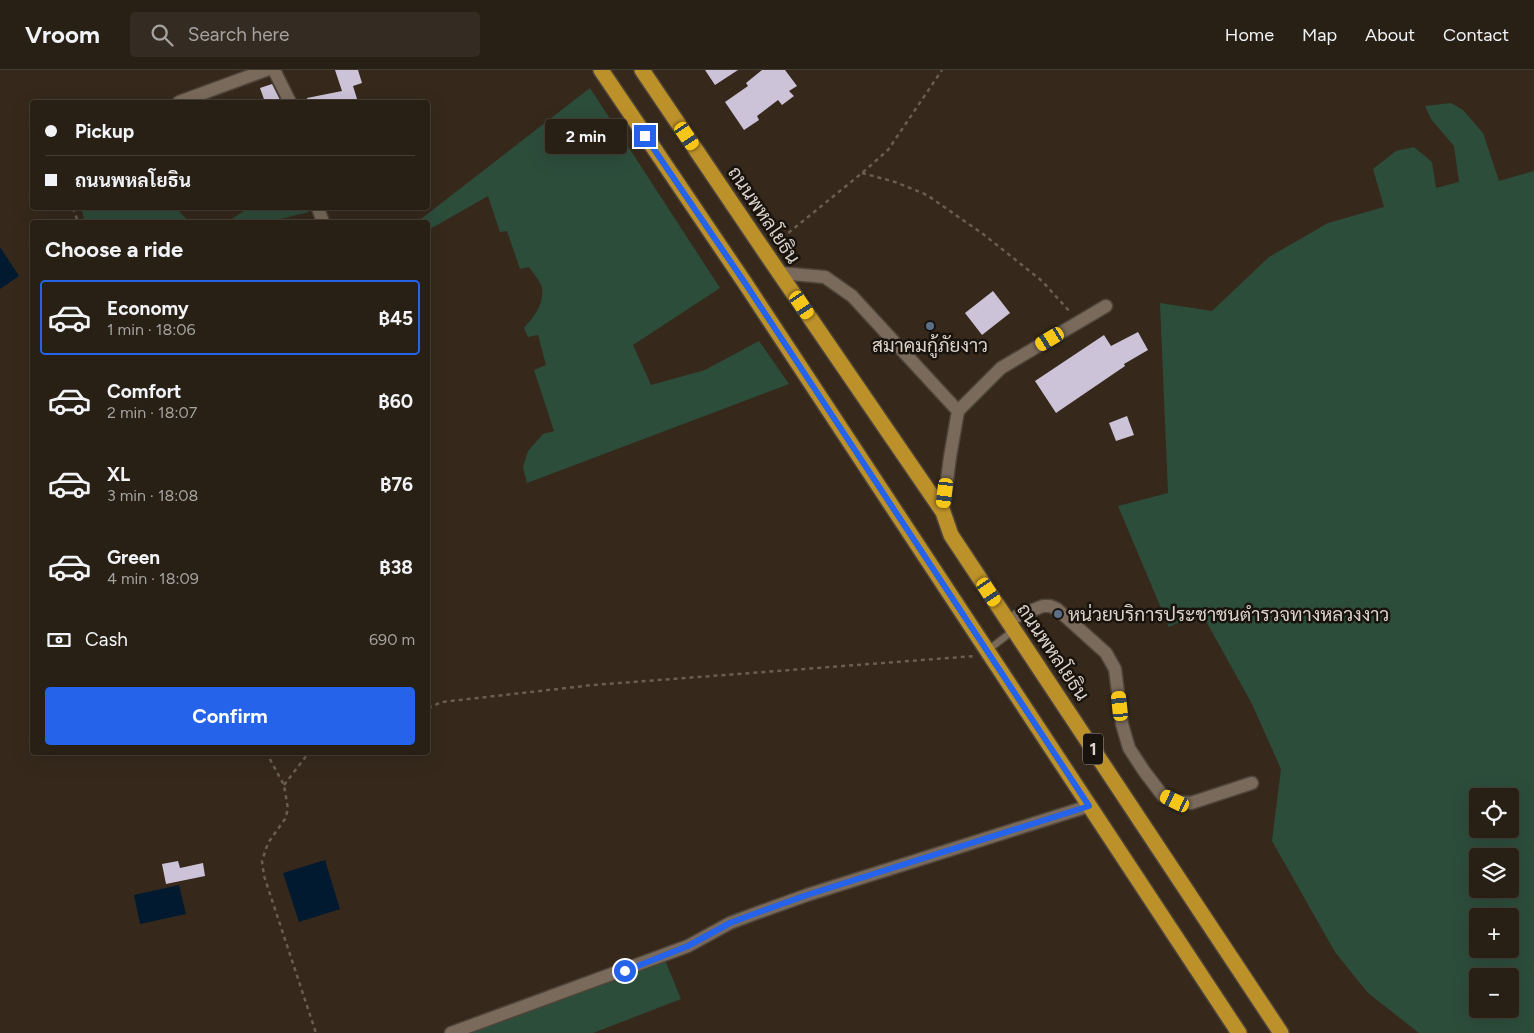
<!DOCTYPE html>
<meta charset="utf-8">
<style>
body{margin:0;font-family:Figtree,Sarabun,sans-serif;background:#342c22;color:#f1f3f6;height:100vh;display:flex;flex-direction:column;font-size:19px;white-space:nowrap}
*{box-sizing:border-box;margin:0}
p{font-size:16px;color:#a5a2a0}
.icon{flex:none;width:28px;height:28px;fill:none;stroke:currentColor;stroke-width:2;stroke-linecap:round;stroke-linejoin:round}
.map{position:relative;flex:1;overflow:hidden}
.panel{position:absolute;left:30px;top:150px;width:400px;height:535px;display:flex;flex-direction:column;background:#281f15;border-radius:5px;box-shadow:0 5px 20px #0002,0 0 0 1px #443d34}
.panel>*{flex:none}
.guide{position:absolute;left:30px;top:30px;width:400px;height:110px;border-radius:5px;box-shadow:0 5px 20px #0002,0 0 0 1px #443d34;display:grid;align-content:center;height:110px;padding:0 15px;background:#281f15}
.buttons{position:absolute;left:1469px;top:718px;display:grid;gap:10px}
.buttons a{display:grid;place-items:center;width:50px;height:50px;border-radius:5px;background:#281f15;box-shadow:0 5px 20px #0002,0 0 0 1px #443d34;font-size:25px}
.end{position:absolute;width:22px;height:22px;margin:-11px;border:6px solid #2563eb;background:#fff;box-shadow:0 0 0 2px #fff}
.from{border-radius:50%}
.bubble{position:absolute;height:35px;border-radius:5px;background:#281f15;box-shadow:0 5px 20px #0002,0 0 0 1px #443d34;font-size:16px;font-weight:700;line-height:35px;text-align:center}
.car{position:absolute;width:15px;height:30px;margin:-15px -8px;border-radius:6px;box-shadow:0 0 4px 1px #0007;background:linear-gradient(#f5c518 24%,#345 0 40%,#f5c518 0 76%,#345 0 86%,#f5c518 0)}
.guide b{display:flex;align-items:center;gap:18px;height:48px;font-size:19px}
.guide b+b{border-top:1px solid #443d34}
.guide i{width:12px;height:12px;background:#f1f3f6}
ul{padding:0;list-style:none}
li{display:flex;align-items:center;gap:15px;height:75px;margin:0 10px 8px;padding:0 5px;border:2px solid transparent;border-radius:5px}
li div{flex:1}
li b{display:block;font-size:19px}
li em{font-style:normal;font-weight:700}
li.current{border-color:#2563eb}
li>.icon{width:45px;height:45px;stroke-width:1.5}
h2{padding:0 15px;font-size:22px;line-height:60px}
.pay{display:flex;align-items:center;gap:12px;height:55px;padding:0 15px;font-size:19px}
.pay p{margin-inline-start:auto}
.primary-button{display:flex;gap:10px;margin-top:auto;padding:10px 15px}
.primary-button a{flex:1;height:58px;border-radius:5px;background:#2563eb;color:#fff;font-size:20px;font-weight:700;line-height:58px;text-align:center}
header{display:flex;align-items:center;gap:30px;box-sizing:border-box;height:70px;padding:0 25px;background:#281f15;border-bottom:1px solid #443d34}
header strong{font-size:24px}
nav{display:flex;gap:28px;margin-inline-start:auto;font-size:18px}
.search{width:350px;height:45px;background:#342c22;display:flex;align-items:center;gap:12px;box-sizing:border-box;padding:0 18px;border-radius:5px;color:#a5a2a0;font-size:19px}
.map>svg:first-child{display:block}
.green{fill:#2d4d3b;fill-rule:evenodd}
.water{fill:#021a2f}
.building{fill:#ccc3d8}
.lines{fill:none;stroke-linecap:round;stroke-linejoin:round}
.lane-casing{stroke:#4e4439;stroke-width:9}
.street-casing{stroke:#4e4439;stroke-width:15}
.highway-casing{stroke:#4e4439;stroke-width:18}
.path{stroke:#695e52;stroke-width:2.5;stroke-dasharray:4 4;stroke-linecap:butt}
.lane{stroke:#796a5b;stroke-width:6}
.street{stroke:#796a5b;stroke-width:12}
.highway{stroke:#bd9129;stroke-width:15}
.route{stroke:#2563eb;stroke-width:6}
.service-dot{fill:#5c6f8a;stroke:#19130d;stroke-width:2}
.labels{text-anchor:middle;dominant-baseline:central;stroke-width:5;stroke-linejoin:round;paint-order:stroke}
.shield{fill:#19130d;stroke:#a09991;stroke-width:1}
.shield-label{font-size:18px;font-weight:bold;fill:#dad2c9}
.street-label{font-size:19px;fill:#dad2c9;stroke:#19130d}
.poi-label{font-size:19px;fill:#dad2c9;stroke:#19130d}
</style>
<header>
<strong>Vroom</strong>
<div class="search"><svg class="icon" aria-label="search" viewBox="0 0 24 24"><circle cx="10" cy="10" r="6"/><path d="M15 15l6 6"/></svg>Search here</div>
<nav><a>Home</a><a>Map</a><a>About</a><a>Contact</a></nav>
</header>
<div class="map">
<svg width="1534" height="963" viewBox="0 0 1534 963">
<rect width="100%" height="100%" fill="#36291c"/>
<!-- green -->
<g class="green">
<path d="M 590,18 L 720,218 L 633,275 L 651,315 L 705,300 L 759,271 L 789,314 L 527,413 L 523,397 L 528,381 L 543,364 L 554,361 L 534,300 L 546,295 L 538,265 L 528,267 L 524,258 C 534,247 544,235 542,218 C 541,212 533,203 529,197 L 520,199 L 507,161 L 500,162 L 488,126 L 430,159 L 428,160 L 428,152 L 417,152 Z"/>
<path d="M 1451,33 L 1463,40 L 1483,63 L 1499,111 L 1534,101 L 1534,963 L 1419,963 L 1368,923 L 1335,882 L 1272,771 L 1281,699 L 1252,634 L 1201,542 L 1169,557 L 1118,436 L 1168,423 L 1160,233 L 1212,241 L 1269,187 L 1328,153 L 1384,137 L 1373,99 L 1396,81 L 1414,77 L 1432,92 L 1436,118 L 1459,112 L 1454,76 L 1431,49 L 1425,36 ZM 1510,726 L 1510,759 L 1478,759 L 1478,726 ZM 1510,786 L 1510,819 L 1478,819 L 1478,786 ZM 1510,846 L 1510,879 L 1478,879 L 1478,846 ZM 1510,906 L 1510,939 L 1478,939 L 1478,906 Z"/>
<polygon points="81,138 176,138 189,152 85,152"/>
<polygon points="249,138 308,138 309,142 268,152 227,152"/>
<polygon points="665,890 681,929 593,963 463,963"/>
</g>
<!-- water -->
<g class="water">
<polygon points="0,177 19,206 0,219"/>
<polygon points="325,790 340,839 299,852 283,803"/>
<polygon points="179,815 186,844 140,854 134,825"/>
</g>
<!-- building -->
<g class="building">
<polygon points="335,0 358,0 362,13 353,16 358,32 308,32 307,28 342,21"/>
<polygon points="705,0 738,0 715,15"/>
<polygon points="762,0 785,0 797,16 789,21 794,26 782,35 778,30 757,46 759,50 744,60 725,32 748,16 746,13"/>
<polygon points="272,14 281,32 265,32 260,18"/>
<polygon points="993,221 1010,243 982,265 965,243"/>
<polygon points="1138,262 1148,280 1124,294 1125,296 1056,343 1035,311 1104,265 1111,276"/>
<polygon points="1127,346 1134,365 1116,371 1109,353"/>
<polygon points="178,791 180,798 203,793 205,806 166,814 162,794"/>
</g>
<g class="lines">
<defs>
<polyline id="lane" points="988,580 1014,560"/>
<g id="street">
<polyline points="274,0 290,32"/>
<polyline points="179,32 266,0"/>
<polyline points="318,138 323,152"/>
<polyline points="780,203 825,207 852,226 958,341 950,387 943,442"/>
<polyline points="958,341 1001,298 1106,236"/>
<polyline points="1008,550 1043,536 1050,536 1057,539 1106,583 1115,599 1122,654 1129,678 1144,701 1163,726 1175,731 1191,733 1252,713"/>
<polyline points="451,963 688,876 730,853 754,844 807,825 1089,736"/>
</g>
<g id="highway">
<polyline points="601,0 745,213 1239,963"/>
<polyline points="642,0 765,182 943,442 951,465 1281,963"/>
</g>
</defs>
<!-- lane casing -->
<use href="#lane" class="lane-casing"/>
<!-- street casing -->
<use href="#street" class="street-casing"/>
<!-- highway casing -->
<use href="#highway" class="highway-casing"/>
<!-- path -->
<g class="path">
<polyline points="862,103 895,112 927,125 983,164 1042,211 1071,243"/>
<polyline points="73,138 78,152"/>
<polyline points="776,173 862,103 888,80 942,0"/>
<polyline points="428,638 442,632 593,615 975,586"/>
<polyline points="266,682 284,715 288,739 285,749 268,773 262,791 264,806 316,963"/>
<polyline points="284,715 307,685 313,682"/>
</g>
<!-- lane -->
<use href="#lane" class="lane"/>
<!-- street -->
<use href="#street" class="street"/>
<!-- highway -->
<use href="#highway" class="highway"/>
</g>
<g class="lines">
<!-- route -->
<polyline class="route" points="625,901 688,876 730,853 754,844 807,825 1089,736 745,213 645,66"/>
</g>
<!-- markers -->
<g class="service-dot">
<circle cx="930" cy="256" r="5"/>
<circle cx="1058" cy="544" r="5"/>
</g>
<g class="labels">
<!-- shield labels -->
<rect class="shield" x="1083" y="663.5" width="20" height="31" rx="4"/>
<g class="shield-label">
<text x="1093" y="679">1</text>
</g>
<!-- street labels -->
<g class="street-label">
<text transform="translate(764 145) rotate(56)">ถนนพหลโยธิน</text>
<text transform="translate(1053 582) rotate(56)">ถนนพหลโยธิน</text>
</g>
<!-- poi labels -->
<g class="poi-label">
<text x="930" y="275">สมาคมกู้ภัยงาว</text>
<text x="1068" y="544" text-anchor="start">หน่วยบริการประชาชนตำรวจทางหลวงงาว</text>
</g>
</g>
</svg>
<div class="buttons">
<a><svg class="icon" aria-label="locate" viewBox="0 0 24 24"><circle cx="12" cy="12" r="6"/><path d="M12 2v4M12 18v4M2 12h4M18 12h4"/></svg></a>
<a><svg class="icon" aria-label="layers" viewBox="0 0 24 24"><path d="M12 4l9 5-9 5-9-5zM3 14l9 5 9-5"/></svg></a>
<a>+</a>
<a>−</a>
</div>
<i class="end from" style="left:625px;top:901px"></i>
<i class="end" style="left:645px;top:66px"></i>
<div class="bubble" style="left:545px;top:49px;width:82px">2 min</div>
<i class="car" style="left:687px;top:66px;rotate:146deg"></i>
<i class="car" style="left:802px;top:235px;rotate:146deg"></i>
<i class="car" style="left:1050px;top:269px;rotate:239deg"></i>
<i class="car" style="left:945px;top:423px;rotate:187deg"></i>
<i class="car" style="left:989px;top:522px;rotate:147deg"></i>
<i class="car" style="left:1120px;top:636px;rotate:354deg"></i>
<i class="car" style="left:1175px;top:731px;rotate:296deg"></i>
<div class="guide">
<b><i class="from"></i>Pickup</b>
<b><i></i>ถนนพหลโยธิน</b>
</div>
<section class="panel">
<h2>Choose a ride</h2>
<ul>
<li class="current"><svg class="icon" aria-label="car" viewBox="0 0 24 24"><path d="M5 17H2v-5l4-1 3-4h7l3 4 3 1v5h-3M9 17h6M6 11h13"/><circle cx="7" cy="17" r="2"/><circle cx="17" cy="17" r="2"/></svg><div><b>Economy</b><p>1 min · 18:06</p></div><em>฿45</em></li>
<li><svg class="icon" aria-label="car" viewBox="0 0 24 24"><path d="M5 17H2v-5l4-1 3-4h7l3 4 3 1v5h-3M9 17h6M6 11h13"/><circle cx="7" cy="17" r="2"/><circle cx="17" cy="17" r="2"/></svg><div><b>Comfort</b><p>2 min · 18:07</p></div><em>฿60</em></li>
<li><svg class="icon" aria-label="car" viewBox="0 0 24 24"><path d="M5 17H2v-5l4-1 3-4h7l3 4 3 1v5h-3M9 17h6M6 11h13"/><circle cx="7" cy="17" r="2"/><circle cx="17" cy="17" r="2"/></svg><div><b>XL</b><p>3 min · 18:08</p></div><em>฿76</em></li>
<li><svg class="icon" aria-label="car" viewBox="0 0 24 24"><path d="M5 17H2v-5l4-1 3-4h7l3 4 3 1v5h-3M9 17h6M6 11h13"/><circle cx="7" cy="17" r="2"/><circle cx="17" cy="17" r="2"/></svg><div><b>Green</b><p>4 min · 18:09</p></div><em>฿38</em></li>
</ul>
<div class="pay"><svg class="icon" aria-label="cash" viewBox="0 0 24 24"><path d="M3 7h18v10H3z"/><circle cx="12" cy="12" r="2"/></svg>Cash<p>690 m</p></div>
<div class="primary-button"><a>Confirm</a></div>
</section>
</div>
